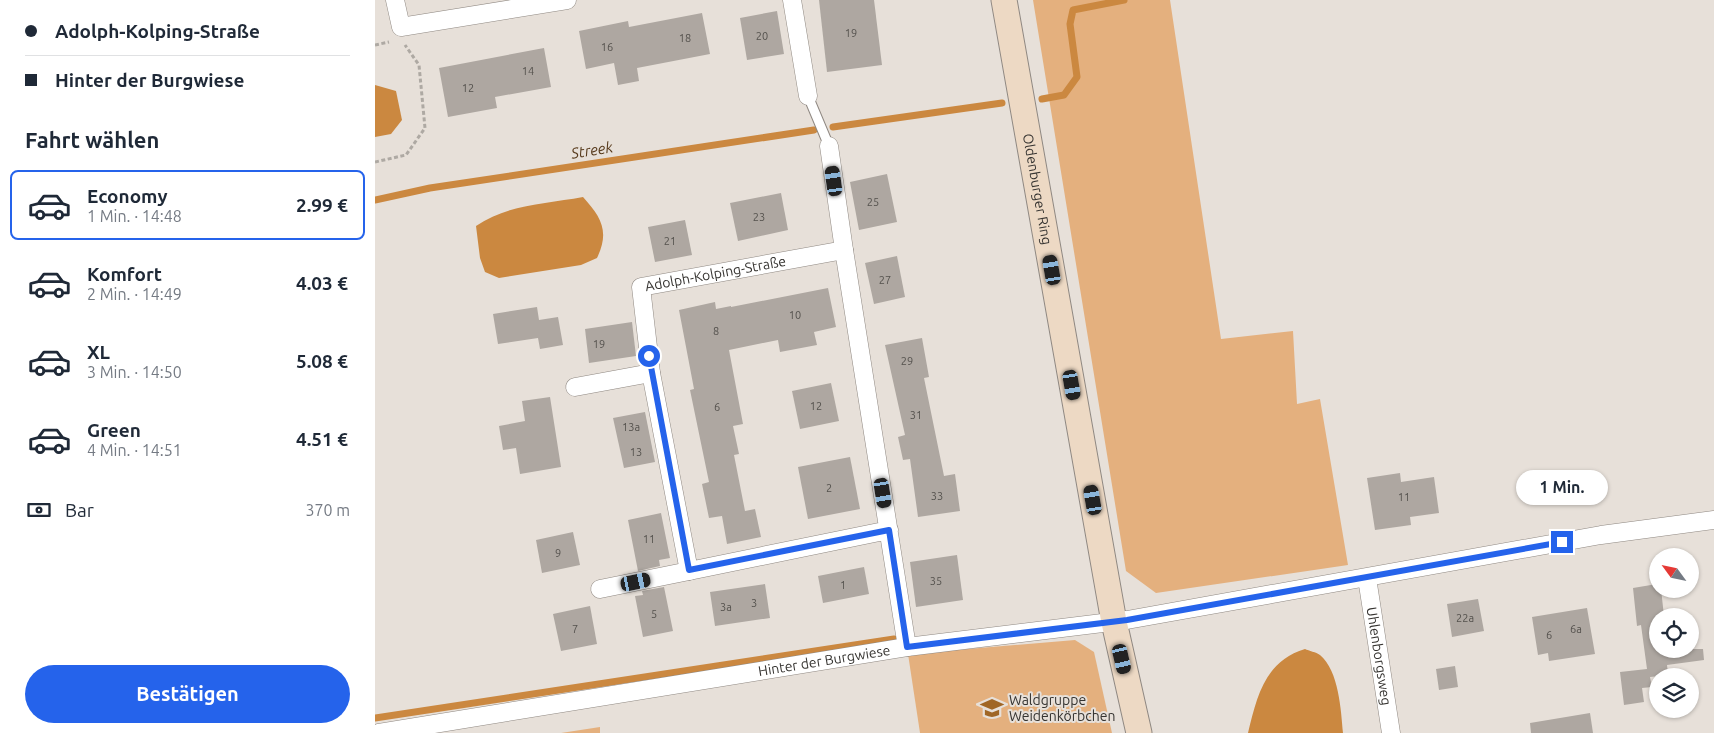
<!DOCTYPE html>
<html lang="de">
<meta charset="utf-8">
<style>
body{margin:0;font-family:Ubuntu,sans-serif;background:#f2f2f3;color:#1f2937;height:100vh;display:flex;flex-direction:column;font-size:19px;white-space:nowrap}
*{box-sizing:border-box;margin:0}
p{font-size:16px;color:#747a83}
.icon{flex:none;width:28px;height:28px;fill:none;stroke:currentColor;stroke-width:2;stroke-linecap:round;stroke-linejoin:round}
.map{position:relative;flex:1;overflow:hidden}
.drawer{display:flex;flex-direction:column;background:#fff;width:375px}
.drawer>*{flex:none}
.banner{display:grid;align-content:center;height:110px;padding:0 25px;background:#fff}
.needle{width:32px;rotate:303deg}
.buttons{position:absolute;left:1274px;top:548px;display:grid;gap:10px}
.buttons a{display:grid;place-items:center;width:50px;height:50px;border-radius:50%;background:#fff;box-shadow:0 1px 4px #0004;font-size:25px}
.end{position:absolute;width:22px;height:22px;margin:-11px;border:6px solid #2563eb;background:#fff;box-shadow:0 0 0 2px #fff}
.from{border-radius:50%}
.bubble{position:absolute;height:35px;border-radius:18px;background:#fff;box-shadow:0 1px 4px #0004;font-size:16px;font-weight:600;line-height:35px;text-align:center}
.car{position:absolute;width:15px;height:30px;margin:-15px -8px;border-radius:6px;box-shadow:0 0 4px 1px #0007;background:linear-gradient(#222 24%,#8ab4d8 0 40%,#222 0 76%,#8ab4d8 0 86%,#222 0)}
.banner b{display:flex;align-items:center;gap:18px;height:48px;font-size:19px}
.banner b+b{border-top:1px solid #e0e1e3}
.banner i{width:12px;height:12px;background:#1f2937}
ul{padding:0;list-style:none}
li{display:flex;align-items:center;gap:15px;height:70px;margin:0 10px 8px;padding:0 15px;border:2px solid transparent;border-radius:8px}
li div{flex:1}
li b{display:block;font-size:19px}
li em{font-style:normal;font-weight:600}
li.on{border-color:#2563eb}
li>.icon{width:45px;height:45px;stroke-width:1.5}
h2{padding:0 25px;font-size:22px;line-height:60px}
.pay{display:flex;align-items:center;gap:12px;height:55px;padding:0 25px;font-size:19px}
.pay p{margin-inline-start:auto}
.primary-button{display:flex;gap:10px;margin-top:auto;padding:10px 25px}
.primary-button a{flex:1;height:58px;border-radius:30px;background:#2563eb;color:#fff;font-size:20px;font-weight:600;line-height:58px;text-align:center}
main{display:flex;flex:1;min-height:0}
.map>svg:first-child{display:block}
.green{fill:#e4b07e}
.water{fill:#cb8840}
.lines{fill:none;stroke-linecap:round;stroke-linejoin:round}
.stream{stroke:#cb8840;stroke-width:7}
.building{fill:#aea7a1}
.service-casing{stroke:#8f8882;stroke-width:11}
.minor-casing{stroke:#8f8882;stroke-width:19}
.secondary-casing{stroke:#8f8882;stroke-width:27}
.path{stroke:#aea9a3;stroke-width:3;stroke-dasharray:4 2.5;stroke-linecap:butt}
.service{stroke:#fff;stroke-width:9}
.minor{stroke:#fff;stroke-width:18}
.secondary{stroke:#edd9c4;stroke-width:25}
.route{stroke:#2563eb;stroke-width:6}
.labels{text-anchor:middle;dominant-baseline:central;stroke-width:4;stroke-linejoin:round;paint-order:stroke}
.number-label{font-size:11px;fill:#54514d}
.street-label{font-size:14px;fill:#363431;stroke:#e7e0d9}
.poi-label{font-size:14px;fill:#363431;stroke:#e7e0d9;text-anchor:start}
.water-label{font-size:15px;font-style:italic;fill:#573a1c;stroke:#e7e0d9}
</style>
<main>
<section class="drawer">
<div class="banner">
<b><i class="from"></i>Adolph-Kolping-Straße</b>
<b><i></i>Hinter der Burgwiese</b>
</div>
<h2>Fahrt wählen</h2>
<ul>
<li class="on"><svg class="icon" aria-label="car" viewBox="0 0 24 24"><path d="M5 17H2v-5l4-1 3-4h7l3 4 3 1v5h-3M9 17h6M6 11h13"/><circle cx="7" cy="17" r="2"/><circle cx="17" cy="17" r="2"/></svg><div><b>Economy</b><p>1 Min. · 14:48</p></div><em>2.99 €</em></li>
<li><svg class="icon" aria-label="car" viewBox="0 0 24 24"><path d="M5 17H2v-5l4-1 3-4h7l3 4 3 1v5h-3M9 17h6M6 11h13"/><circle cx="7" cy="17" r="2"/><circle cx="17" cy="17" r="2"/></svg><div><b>Komfort</b><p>2 Min. · 14:49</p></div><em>4.03 €</em></li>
<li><svg class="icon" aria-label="car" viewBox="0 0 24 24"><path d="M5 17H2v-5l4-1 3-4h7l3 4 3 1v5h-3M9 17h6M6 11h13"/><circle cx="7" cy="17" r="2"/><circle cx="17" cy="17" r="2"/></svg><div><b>XL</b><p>3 Min. · 14:50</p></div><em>5.08 €</em></li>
<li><svg class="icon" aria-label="car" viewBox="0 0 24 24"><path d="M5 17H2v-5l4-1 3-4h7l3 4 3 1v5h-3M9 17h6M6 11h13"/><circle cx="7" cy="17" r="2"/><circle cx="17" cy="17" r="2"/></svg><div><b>Green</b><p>4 Min. · 14:51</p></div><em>4.51 €</em></li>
</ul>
<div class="pay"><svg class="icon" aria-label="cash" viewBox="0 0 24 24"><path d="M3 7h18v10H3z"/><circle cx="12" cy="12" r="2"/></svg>Bar<p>370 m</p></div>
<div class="primary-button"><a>Bestätigen</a></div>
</section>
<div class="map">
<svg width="1339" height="733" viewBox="0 0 1339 733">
<rect width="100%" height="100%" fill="#e7e0d9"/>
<!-- green -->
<g class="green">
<polygon points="658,0 795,0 846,339 918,331 922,404 945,399 973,565 781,593 751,571"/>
<polygon points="700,640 719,652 737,733 545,733 533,654"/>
<polygon points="225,727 225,733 186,733"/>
</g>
<!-- water -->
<g class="water">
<polygon points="0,85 21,91 27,120 16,134 0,137"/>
<path d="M 208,197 C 226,217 235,231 222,258 L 206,265 L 124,278 L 110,272 L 105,258 L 101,226 C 133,204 171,204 208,197 Z"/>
<path d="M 930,649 C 934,651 941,652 945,655 C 964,671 966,710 968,733 L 873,733 C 882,696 890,661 930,649 Z"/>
</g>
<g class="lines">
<!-- stream -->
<g class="stream">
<polyline points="667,99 689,95 702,77 695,24 698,10 749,0"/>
<polyline points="458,127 627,103"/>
<polyline points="0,200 55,188 439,130"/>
<polyline points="0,718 519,639"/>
</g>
</g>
<!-- building -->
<g class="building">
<polygon points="444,0 499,0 507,65 452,72"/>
<polygon points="402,11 409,54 372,60 365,18"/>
<polygon points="327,13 335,54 262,68 264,81 243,85 239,63 211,69 204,31 253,21 254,27"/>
<polygon points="169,48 176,87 120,97 122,108 73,117 64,68"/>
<polygon points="512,174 522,222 484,230 475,182"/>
<polygon points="406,193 413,230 363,241 355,203"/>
<polygon points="310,220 317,255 280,262 273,227"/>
<polygon points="522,256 530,297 499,304 490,263"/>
<polygon points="453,288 461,327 439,332 442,345 405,352 403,340 354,350 368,424 358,426 364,454 359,455 370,511 380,509 386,537 352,544 347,516 334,518 327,484 334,482 315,390 319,389 304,310 340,302 341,309 356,306 356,307"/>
<polygon points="162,307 164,320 183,317 188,345 165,349 163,338 123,344 118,314"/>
<polygon points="257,322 261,356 214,363 210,329"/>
<polygon points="547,338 554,377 549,378 569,476 580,474 585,511 543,517 535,459 528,460 523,437 530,435 510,345"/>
<polygon points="456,383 464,421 425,429 417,391"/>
<polygon points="175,397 186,467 145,474 141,448 128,450 124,426 150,421 147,401"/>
<polygon points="270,412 280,462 249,468 238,418"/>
<polygon points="475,457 485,509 433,519 423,467"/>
<polygon points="1025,473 1026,482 1059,477 1064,513 1035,517 1036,525 1000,530 992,478"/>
<polygon points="286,513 295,558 284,560 285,566 263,571 253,520"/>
<polygon points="198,532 205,565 167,573 161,540"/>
<polygon points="582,555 588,600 541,607 535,562"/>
<polygon points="489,567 494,594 448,603 443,576"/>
<polygon points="390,584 395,618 340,626 335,592"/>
<polygon points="1282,584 1282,589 1286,589 1289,616 1282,616 1282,649 1328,649 1329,660 1292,665 1293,675 1275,677 1277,687 1267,688 1269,702 1249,705 1245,672 1272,669 1266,625 1262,626 1258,588"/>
<polygon points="289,587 298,631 268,637 260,596 268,595 267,591"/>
<polygon points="1103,599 1109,631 1077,637 1072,604"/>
<polygon points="215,606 222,644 186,651 178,614"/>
<polygon points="1212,608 1220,654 1174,661 1173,653 1163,655 1157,617"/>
<polygon points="1080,666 1083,687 1064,690 1061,669"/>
<polygon points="1215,713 1218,733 1156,733 1155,723"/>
</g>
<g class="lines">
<defs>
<polyline id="service" points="433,96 454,146"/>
<g id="minor">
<polyline points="20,0 26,27 192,0"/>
<polyline points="417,0 433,96"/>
<polyline points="454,146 469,250"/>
<polyline points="200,387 276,373"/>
<path id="s1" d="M 514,530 L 314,571 L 276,373 L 266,287 L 469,250 L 532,647"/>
<path id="s2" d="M 992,578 L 1016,733"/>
<polyline points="225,589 314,571"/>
<path id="s3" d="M 4,733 L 532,647 L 752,620 L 1226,535 L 1339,520"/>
</g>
<g id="secondary">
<path id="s4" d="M 629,0 L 739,622 L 764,733"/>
</g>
</defs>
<!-- service casing -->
<use href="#service" class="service-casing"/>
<!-- minor casing -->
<use href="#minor" class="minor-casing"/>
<!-- secondary casing -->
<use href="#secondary" class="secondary-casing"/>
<!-- path -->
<g class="path">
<polyline points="0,45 14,42"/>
<polyline points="0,162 31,155 50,128 44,65 30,45"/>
</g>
<!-- service -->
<use href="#service" class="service"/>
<!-- minor -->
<use href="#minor" class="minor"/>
<!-- secondary -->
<use href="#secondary" class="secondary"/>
</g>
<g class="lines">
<!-- route -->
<polyline class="route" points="274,356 314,570 514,530 532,647 752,620 1187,542"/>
</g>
<!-- icons -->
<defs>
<symbol id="school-bare" viewBox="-9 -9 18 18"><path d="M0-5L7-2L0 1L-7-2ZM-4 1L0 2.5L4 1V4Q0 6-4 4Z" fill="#a06625" stroke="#e7e0d9" stroke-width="2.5" paint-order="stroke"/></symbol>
</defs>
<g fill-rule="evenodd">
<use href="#school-bare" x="601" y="692" width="32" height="32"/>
</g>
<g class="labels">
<!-- number labels -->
<g class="number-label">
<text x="476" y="33">19</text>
<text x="387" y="36">20</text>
<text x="310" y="38">18</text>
<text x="232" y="47">16</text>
<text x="153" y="71">14</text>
<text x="93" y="88">12</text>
<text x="498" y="202">25</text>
<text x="384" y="217">23</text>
<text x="295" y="241">21</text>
<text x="510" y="280">27</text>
<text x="420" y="315">10</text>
<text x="341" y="331">8</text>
<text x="224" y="344">19</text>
<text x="532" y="361">29</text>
<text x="441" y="406">12</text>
<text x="342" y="407">6</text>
<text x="541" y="415">31</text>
<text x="256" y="427">13a</text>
<text x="261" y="452">13</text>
<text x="454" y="488">2</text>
<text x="562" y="496">33</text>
<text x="1029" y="497">11</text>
<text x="274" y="539">11</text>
<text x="183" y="553">9</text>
<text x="561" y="581">35</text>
<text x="468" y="585">1</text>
<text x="379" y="603">3</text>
<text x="351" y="607">3a</text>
<text x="279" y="614">5</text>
<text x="1090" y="618">22a</text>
<text x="200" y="629">7</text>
<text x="1201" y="629">6a</text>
<text x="1174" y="635">6</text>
</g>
<!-- street labels -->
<g class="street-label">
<text stroke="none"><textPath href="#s4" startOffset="192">Oldenburger Ring</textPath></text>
<text stroke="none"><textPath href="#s1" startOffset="568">Adolph-Kolping-Straße</textPath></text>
<text stroke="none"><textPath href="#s2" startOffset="79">Uhlenborgsweg</textPath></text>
<text stroke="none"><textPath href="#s3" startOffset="451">Hinter der Burgwiese</textPath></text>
</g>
<!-- poi labels -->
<g class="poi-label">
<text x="634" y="700">Waldgruppe<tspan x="634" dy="16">Weidenkörbchen</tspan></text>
</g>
<!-- water labels -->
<g class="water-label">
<text transform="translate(217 150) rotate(-9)">Streek</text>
</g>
</g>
</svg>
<div class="buttons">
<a><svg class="needle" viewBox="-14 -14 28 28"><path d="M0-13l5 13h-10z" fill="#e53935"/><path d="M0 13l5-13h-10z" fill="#747a83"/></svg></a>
<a><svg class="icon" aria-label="locate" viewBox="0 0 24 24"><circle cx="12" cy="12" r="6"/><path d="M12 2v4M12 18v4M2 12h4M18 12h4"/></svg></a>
<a><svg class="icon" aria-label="layers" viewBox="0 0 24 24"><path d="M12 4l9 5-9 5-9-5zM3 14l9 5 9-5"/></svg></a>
</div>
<i class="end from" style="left:274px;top:356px"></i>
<i class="end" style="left:1187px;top:542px"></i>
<div class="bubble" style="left:1141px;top:470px;width:92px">1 Min.</div>
<i class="car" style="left:459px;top:181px;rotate:352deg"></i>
<i class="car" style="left:677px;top:270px;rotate:350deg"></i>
<i class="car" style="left:697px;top:385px;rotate:170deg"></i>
<i class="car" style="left:508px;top:493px;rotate:171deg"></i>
<i class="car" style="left:718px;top:500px;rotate:350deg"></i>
<i class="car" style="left:261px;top:582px;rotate:78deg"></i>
<i class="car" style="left:747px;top:659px;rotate:167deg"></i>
</div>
</main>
